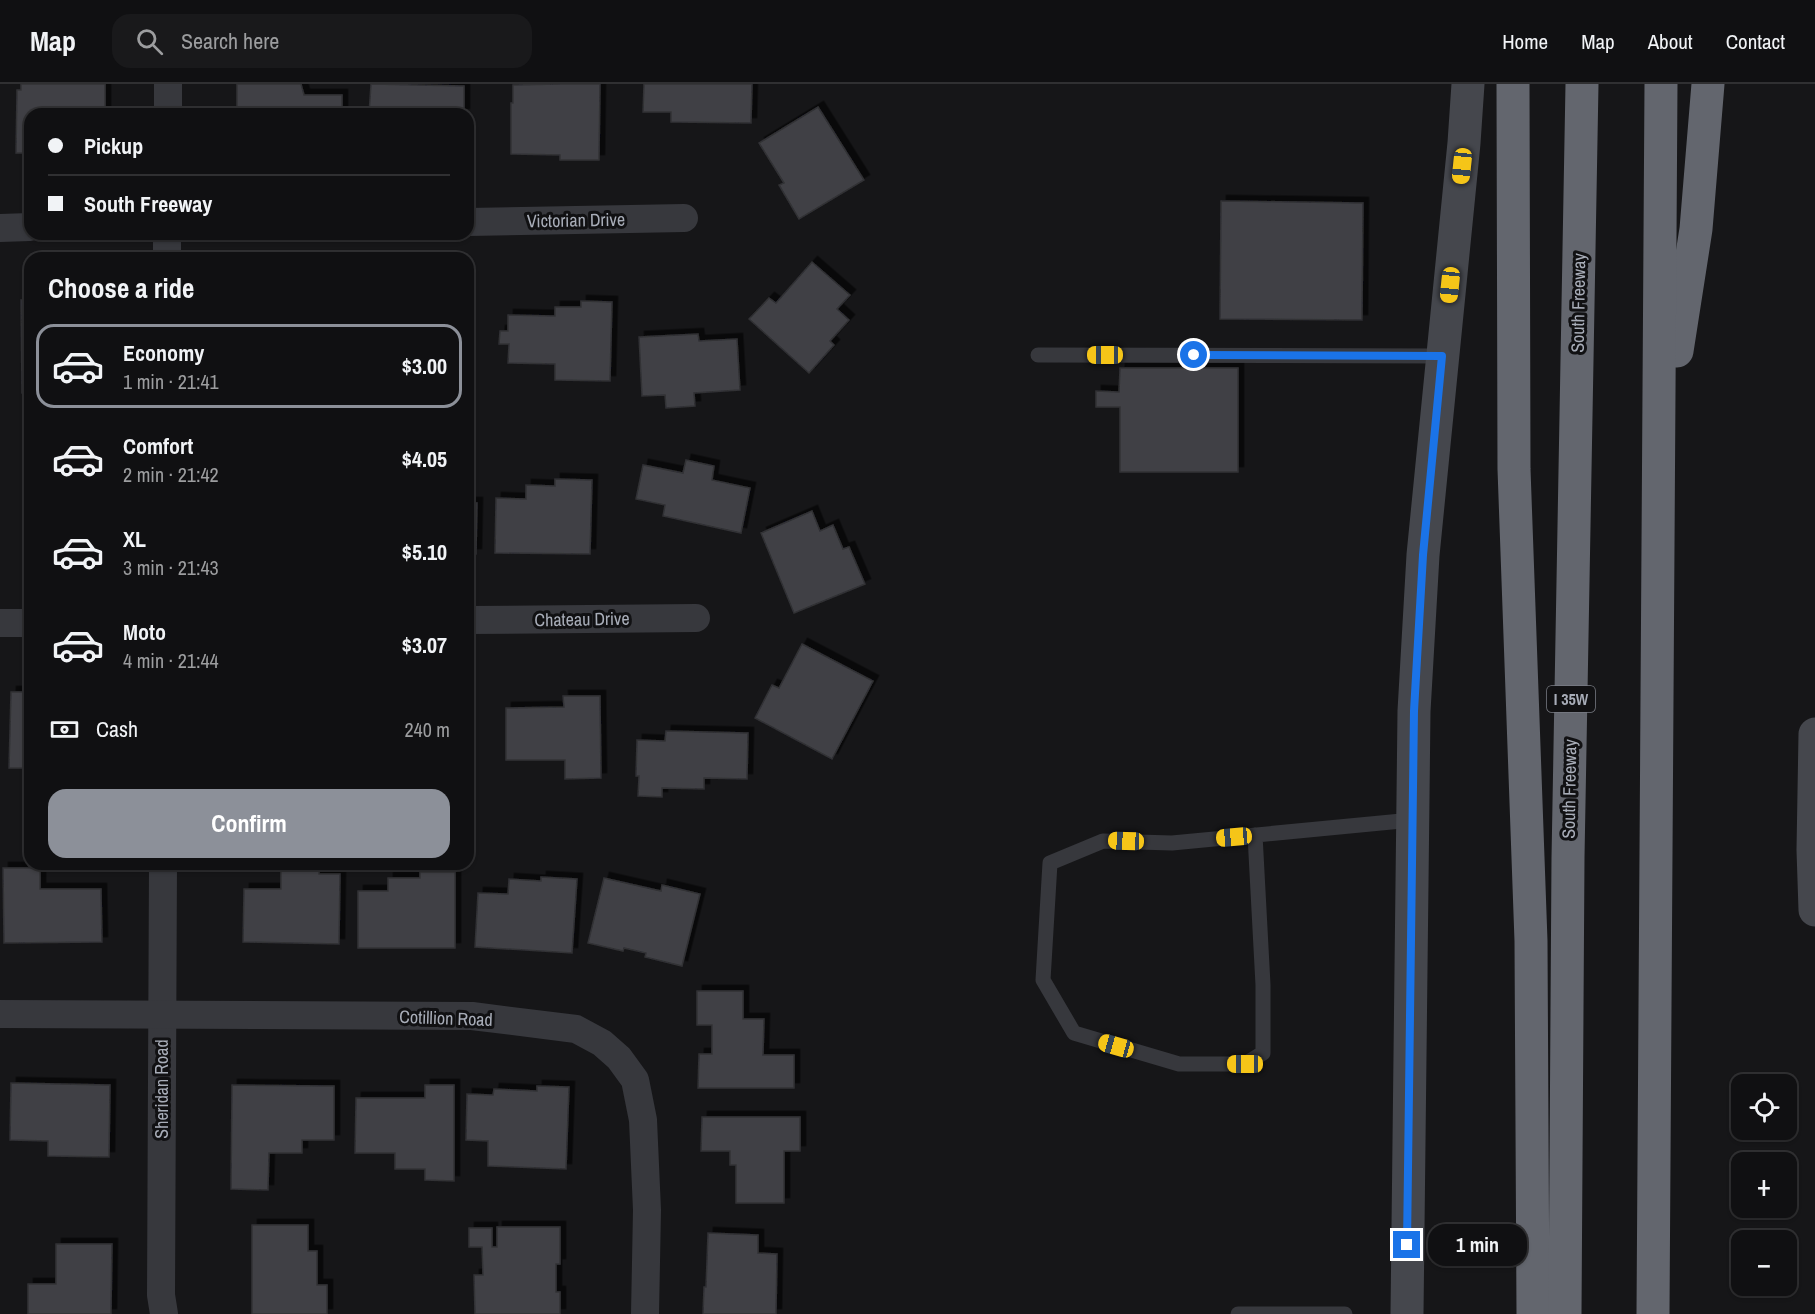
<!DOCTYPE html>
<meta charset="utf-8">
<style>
body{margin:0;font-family:"Archivo Narrow",sans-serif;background:#19191b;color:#f1f3f6;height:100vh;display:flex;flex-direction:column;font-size:22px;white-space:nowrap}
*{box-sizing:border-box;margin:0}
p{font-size:20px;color:#9c9d9f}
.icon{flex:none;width:33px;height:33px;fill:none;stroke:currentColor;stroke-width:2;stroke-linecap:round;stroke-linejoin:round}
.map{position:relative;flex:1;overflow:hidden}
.side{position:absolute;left:24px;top:168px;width:450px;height:618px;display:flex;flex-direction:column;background:#101012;border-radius:18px;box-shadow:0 2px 4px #0004,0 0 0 2px #303032}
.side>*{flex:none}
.guide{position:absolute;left:24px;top:24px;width:450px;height:132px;border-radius:18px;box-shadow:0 2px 4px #0004,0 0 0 2px #303032;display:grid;align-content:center;height:132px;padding:0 24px;background:#101012}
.tools{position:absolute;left:1731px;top:990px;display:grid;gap:12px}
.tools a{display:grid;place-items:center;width:66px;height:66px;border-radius:12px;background:#101012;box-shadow:0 2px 4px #0004,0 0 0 2px #303032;font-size:30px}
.end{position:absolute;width:27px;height:27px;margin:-14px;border:8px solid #1a73e8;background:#fff;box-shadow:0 0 0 3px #fff}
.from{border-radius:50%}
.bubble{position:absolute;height:42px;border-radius:18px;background:#101012;box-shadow:0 2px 4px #0004,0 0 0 2px #303032;font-size:20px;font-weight:800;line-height:42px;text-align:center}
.car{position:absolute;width:18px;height:36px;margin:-18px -9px;border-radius:8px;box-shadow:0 0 4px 2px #0007;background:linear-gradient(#f5c518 24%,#345 0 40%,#f5c518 0 76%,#345 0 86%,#f5c518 0)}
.guide b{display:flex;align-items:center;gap:21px;height:57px;font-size:22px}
.guide b+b{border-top:2px solid #303032}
.guide i{width:15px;height:15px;background:#f1f3f6}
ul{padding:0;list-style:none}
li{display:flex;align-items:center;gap:18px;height:84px;margin:0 12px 9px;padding:0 12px;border:3px solid transparent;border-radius:18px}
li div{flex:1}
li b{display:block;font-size:22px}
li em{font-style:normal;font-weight:800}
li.selected{border-color:#8c9099}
li>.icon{width:54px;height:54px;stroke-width:1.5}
h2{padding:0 24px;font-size:27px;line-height:72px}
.pay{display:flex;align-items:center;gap:15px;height:66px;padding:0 24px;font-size:22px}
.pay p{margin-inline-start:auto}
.button{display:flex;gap:12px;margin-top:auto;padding:12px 24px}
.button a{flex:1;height:69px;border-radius:18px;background:#8c9099;color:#fff;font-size:24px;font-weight:800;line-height:69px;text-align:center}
header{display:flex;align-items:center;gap:36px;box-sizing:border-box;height:84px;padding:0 30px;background:#101012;border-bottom:2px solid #303032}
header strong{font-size:28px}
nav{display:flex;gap:33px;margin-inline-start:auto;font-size:21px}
.search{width:420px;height:54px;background:#19191b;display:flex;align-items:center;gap:15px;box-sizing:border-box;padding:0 21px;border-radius:18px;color:#9c9d9f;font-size:22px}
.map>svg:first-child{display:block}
.building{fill:#404145;stroke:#303034;stroke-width:1.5;filter:url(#shadow)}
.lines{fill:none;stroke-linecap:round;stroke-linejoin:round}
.service{stroke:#37383d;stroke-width:15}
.minor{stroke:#37383d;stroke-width:28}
.secondary{stroke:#45474d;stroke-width:33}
.motorway{stroke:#63666e;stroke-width:33}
.route{stroke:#1a73e8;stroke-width:8}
.labels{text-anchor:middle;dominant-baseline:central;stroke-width:6;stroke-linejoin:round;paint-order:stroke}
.shield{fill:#111113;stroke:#7b7e86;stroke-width:1.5}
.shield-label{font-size:16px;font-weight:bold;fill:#a8adb8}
.street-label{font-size:18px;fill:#a8adb8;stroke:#111113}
</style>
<header>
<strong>Map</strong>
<div class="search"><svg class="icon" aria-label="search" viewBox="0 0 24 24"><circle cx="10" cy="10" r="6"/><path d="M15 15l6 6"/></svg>Search here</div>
<nav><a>Home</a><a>Map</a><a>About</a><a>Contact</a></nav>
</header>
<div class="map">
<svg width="1815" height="1230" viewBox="0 0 1815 1230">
<defs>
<filter id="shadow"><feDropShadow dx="5.5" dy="-5.5" stdDeviation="0" flood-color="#0009"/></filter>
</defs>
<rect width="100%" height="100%" fill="#161618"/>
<!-- building -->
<g class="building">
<polygon points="21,0 105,0 105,30 30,30 30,69 16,69 17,6 21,6"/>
<polygon points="237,0 301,0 304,11 342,11 342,30 237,30"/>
<polygon points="371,0 464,2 464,30 369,30"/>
<polygon points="560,0 600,0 599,76 560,76 560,71 511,70 511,19 513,19 513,1"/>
<polygon points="644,0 752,0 751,39 671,38 671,28 643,28"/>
<polygon points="818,23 864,96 799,135 779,101 784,99 759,59"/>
<polygon points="1221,117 1363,119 1362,236 1220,235"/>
<polygon points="812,178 850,211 837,225 849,236 830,257 834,261 809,289 749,235 769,214 776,219"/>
<polygon points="21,216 30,216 30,309 22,309"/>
<polygon points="581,217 612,218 610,297 555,296 555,280 508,279 509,260 499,260 500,247 508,247 508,231 555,232 555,223 581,223"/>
<polygon points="698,250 699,257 737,255 740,306 694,309 695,322 666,324 665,311 642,312 639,253"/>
<polygon points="1120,284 1238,284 1238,388 1120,388 1120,323 1096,323 1096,307 1119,308"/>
<polygon points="686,376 714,382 712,396 750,404 741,449 663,432 665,421 636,415 643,381 683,389"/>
<rect x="26" y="388" width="4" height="42"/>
<polygon points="555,395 592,396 590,470 495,469 496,414 526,415 526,401 555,402"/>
<polygon points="468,419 477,419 476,470 468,470"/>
<polygon points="812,427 820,447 833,441 843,465 849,463 865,500 794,529 761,449"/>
<polygon points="802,560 873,597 832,675 755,634 772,601 779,604"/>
<polygon points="11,608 30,608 30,684 9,684"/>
<polygon points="563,612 600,612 601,694 565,695 565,676 506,676 506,624 564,623"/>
<polygon points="666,647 748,649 747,695 704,694 704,705 662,704 662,713 638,712 639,692 636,692 637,656 665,657"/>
<polygon points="3,784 40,784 40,805 101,805 102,858 4,859"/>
<polygon points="281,787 319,787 319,790 340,790 339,860 243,858 244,805 281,805"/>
<polygon points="420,788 455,788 455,864 358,864 358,807 388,807 388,794 420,794"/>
<polygon points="541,793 577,795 572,869 475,863 478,809 508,810 509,795 541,797"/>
<polygon points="604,794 661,807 662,801 700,810 682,882 645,873 646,869 624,864 623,867 588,859"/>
<polygon points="697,907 743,907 743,935 764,935 763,971 794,971 794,1004 698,1004 699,970 712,970 712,941 697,941"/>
<polygon points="11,999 110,1001 109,1073 48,1072 48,1057 10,1056"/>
<polygon points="232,1001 334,1002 334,1056 302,1056 302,1069 269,1069 268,1106 231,1105"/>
<polygon points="425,1001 454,1001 454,1097 425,1096 425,1085 395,1085 395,1069 355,1069 356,1014 425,1014"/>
<polygon points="537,1002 569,1003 566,1085 488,1082 488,1057 466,1056 467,1010 493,1011 494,1005 537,1007"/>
<polygon points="702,1033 800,1033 800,1067 784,1067 784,1119 736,1119 736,1081 730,1081 730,1067 701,1067"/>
<polygon points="252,1141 308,1141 308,1167 317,1167 317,1201 327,1201 327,1230 252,1230"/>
<polygon points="497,1143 560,1143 560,1180 556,1180 556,1208 560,1208 560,1230 475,1230 474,1191 483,1191 482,1163 469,1163 469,1144 492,1144 492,1163 497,1163"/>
<polygon points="708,1149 758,1151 758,1169 777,1170 776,1230 703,1230 704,1203 706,1203"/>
<polygon points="56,1160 112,1160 111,1230 28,1230 28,1200 56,1200"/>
</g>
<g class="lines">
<!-- service -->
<g class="service">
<polyline points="1038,271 1442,272"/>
<polyline points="1255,751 1263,901 1263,969 1245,980 1179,980 1074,949 1043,896 1050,779 1103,757 1172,759 1412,736"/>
<polyline points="1238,1230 1345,1230"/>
</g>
<!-- minor -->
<g class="minor">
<polyline points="168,30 168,0"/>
<polyline points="468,138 684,134"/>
<polyline points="0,144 30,143"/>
<polyline points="167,174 167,150"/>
<polyline points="468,536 696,534"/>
<polyline points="0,539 30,539"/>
<polyline points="163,780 161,1211 164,1230"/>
<polyline points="0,930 472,932 576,945 602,959 619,974 635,996 643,1036 647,1126 645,1230"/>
</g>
<!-- secondary -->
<g class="secondary">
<polyline points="1815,650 1813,766 1815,826"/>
<polyline points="1407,1230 1414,627 1423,471 1464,59 1468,0"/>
</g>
<!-- motorway -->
<g class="motorway">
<polyline points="1513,0 1514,385 1531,857 1533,1230"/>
<polyline points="1677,267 1696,145 1708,0"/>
<polyline points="1565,1230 1568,774 1582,0"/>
<polyline points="1653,1230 1661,0"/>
</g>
</g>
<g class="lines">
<!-- route -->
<polyline class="route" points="1194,271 1442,272 1423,471 1414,627 1407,1161"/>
</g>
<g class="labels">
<!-- shield labels -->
<rect class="shield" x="1547" y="602" width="48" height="26" rx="4.5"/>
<g class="shield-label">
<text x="1571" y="615">I 35W</text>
</g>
<!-- street labels -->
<g class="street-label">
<text transform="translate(576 136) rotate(-1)">Victorian Drive</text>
<text transform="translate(1578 219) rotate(-89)">South Freeway</text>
<text transform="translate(582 535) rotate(-1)">Chateau Drive</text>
<text transform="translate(1569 705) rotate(-89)">South Freeway</text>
<text transform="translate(446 934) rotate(2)">Cotillion Road</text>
<text transform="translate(161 1005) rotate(-90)">Sheridan Road</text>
</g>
</g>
</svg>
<div class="tools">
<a><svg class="icon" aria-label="locate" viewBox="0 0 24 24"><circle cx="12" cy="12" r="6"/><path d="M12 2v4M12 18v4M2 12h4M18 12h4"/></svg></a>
<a>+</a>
<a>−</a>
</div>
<i class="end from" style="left:1194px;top:271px"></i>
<i class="end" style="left:1407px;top:1161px"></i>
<div class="bubble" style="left:1428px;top:1140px;width:99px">1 min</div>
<i class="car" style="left:1462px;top:82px;rotate:186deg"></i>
<i class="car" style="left:1450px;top:201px;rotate:186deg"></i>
<i class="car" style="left:1105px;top:271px;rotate:270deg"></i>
<i class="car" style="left:1234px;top:753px;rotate:265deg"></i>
<i class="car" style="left:1126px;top:757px;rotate:272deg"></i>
<i class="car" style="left:1116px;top:962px;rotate:286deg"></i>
<i class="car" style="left:1245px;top:980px;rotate:270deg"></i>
<div class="guide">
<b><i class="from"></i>Pickup</b>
<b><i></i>South Freeway</b>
</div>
<section class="side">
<h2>Choose a ride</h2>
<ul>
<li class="selected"><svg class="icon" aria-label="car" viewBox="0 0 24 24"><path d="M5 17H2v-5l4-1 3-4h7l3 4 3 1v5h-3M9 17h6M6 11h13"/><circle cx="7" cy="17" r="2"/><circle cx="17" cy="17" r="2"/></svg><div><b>Economy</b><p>1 min · 21:41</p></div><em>$3.00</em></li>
<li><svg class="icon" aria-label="car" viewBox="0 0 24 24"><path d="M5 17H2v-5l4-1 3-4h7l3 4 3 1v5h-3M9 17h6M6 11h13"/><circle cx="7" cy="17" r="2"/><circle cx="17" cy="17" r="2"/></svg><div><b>Comfort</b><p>2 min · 21:42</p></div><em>$4.05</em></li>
<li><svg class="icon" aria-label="car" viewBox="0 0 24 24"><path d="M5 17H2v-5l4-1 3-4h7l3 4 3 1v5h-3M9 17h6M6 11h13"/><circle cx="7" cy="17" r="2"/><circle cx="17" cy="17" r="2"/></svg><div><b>XL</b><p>3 min · 21:43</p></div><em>$5.10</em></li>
<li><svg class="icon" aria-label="car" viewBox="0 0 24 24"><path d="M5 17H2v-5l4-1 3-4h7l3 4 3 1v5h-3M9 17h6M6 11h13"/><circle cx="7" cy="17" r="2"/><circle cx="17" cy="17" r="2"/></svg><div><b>Moto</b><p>4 min · 21:44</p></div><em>$3.07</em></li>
</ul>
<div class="pay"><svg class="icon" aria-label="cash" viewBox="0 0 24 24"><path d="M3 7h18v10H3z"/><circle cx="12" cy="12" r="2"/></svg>Cash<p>240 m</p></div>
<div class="button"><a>Confirm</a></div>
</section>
</div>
